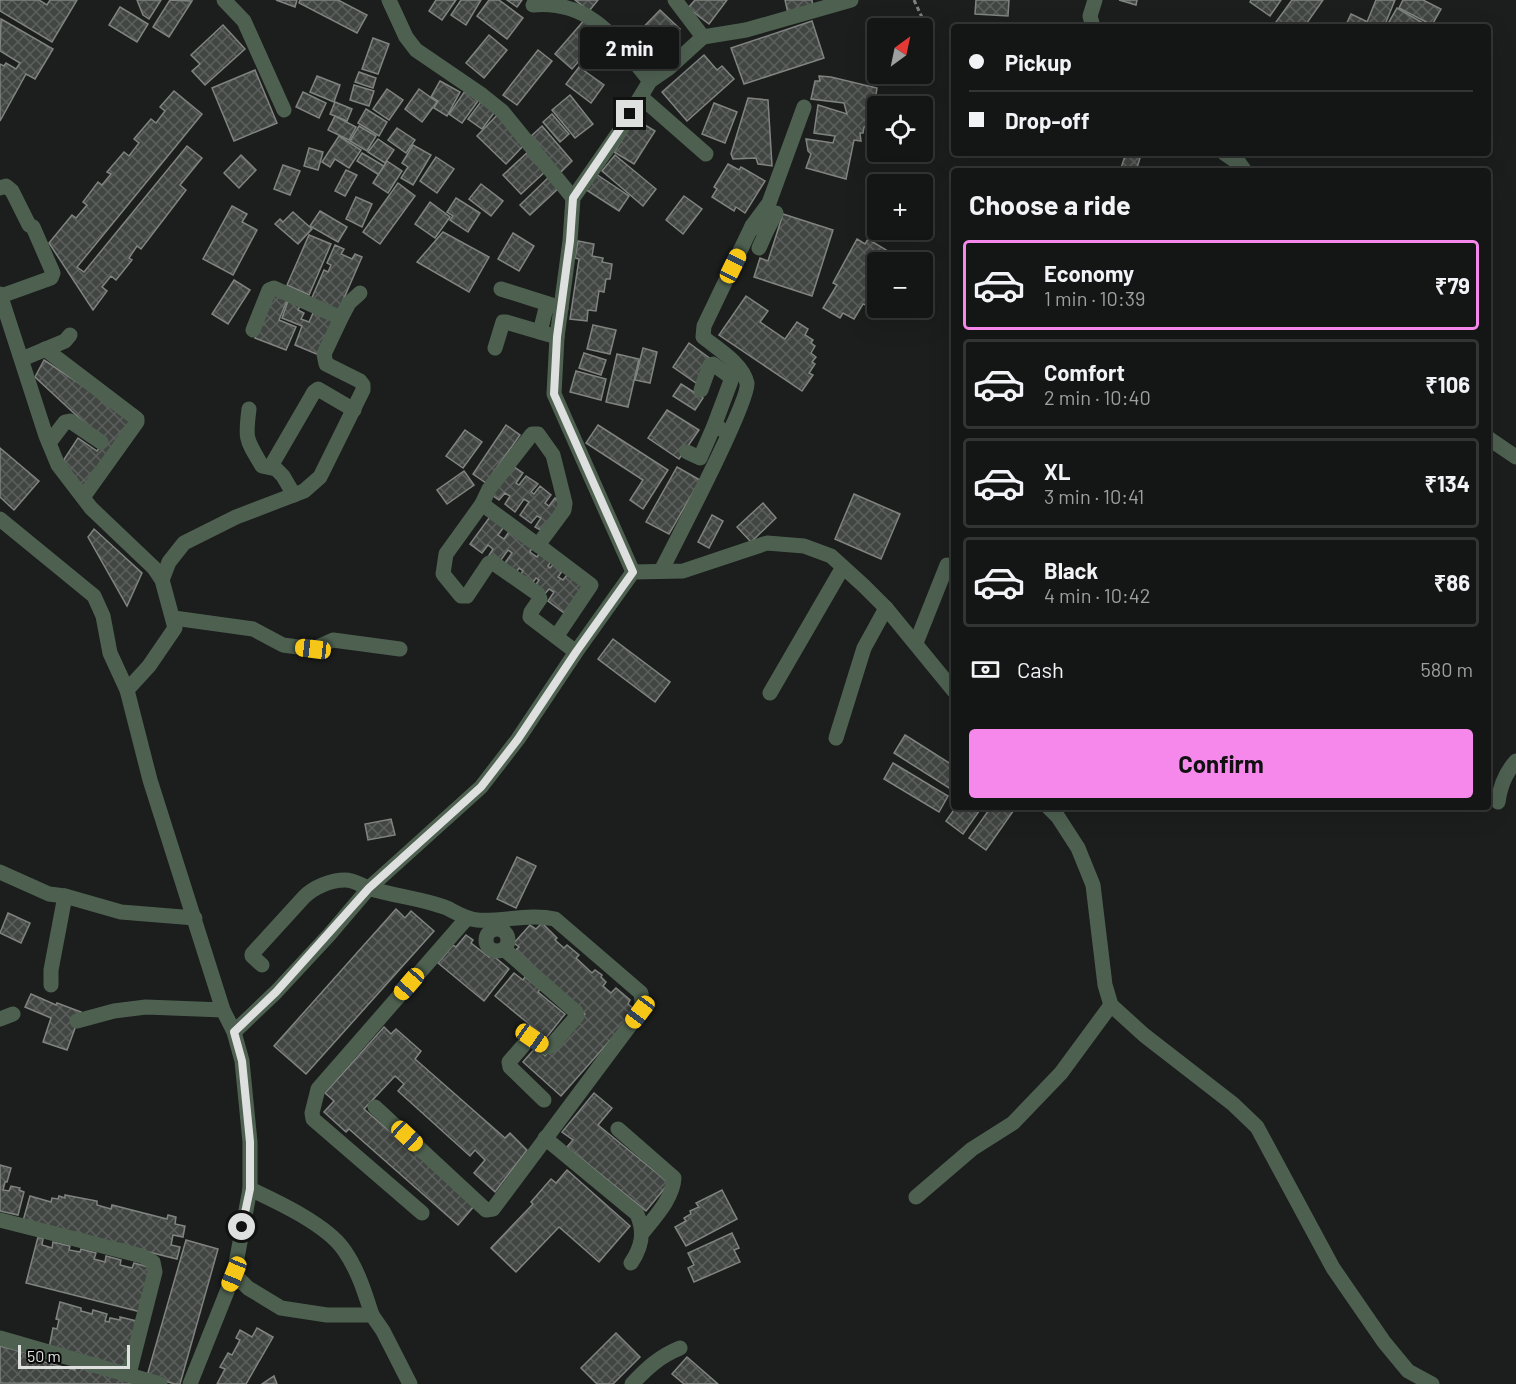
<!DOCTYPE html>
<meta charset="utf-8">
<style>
body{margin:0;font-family:Barlow,sans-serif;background:#1d1f1e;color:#f1f3f6;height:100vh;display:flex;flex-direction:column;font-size:22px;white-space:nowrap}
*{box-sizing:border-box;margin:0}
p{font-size:20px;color:#9d9fa0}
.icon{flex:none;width:33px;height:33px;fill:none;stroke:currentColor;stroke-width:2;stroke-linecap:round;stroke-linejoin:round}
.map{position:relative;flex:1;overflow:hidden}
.details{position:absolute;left:951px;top:168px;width:540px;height:642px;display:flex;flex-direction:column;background:#141615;border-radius:6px;box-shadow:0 6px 24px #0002,0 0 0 2px #333534}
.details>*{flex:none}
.guide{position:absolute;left:951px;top:24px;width:540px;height:132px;border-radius:6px;box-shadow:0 6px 24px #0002,0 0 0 2px #333534;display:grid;align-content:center;height:132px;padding:0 18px;background:#141615}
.needle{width:39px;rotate:33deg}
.controls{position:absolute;left:867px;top:18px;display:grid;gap:12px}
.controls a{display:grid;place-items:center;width:66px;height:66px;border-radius:6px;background:#141615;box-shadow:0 6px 24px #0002,0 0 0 2px #333534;font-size:30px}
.scale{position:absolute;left:18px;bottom:15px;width:112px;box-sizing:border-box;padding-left:6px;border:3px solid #dde0de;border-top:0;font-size:16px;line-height:21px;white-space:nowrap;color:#dde0de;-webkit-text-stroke:4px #070807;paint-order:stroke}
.end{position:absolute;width:27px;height:27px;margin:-14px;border:8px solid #dde0de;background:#111;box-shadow:0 0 0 3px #111}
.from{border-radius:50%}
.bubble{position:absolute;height:42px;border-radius:6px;background:#141615;box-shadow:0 6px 24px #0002,0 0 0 2px #333534;font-size:20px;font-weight:700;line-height:42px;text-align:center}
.car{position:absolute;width:18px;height:36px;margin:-18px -9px;border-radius:8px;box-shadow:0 0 4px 2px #0007;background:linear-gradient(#f5c518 24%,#345 0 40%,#f5c518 0 76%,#345 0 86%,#f5c518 0)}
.guide b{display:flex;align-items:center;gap:21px;height:57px;font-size:22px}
.guide b+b{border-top:2px solid #333534}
.guide i{width:15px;height:15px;background:#f1f3f6}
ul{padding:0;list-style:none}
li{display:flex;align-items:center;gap:18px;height:90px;margin:0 12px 9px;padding:0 6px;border:3px solid #333534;border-radius:6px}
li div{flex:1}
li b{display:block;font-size:22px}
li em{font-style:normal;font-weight:700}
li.selected{border-color:#f688ec}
li>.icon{width:54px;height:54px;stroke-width:1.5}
h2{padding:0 18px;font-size:27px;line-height:72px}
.pay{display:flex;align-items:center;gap:15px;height:66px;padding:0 18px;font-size:22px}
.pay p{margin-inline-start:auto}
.cta{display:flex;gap:12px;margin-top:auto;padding:12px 18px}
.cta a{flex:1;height:69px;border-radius:6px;background:#f688ec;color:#111;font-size:24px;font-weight:700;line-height:69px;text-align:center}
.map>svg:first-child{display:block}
.building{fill:url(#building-cross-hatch);stroke:#808480;stroke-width:1.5}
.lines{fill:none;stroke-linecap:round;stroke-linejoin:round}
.path{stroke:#7e817f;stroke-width:3;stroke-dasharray:4.5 3;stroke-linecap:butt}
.minor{stroke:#4e6151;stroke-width:15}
.route{stroke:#dde0de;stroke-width:8}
</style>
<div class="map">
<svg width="1516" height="1384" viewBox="0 0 1516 1384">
<defs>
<pattern id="building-cross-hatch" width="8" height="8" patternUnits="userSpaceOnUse" patternTransform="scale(1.5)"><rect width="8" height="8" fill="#424643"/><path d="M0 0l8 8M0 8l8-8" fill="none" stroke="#5d605e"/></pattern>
</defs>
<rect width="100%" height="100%" fill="#1b1e1c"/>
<!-- building -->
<g class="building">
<polygon points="0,0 39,0 47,5 50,0 77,0 52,42 0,11"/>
<polygon points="137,0 161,0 149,19 143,15"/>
<polygon points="170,0 192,1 169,37 153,27"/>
<polygon points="276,0 297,0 295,7"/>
<polygon points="300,0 338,0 367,15 357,33 299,3"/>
<polygon points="436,0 456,0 442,20 429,11"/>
<polygon points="461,0 481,0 466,25 451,15"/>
<polygon points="489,0 499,0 523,18 507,39 477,16"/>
<polygon points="507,0 522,0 517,7"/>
<polygon points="575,0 598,0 589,11"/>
<polygon points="695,0 727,0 709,24 688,8"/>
<polygon points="785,0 812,0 813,7 788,13"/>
<polygon points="976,0 1009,0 1008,16 975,14"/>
<polygon points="1119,0 1137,0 1136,5"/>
<polygon points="1251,0 1281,0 1270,16 1250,2"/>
<polygon points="1292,0 1323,0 1304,27 1284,27 1276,22"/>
<polygon points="1376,0 1395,0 1384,27 1365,27"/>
<polygon points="1403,0 1423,0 1441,9 1432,25 1399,8"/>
<polygon points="120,7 148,24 137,42 109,25"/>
<polygon points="1397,8 1430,27 1386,27"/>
<polygon points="660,10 680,29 645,66 625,46"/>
<polygon points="1351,14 1366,21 1363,27 1345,27"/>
<polygon points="586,18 603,33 572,69 555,54"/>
<polygon points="1,19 53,49 35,79 26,74 0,121 0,64 4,66 6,63 16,69 20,63 0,51"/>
<polygon points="812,21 824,58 744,84 731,48"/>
<polygon points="223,25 245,49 205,85 192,71 200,64 191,55"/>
<polygon points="489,35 507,50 484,78 466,63"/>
<polygon points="373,38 389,44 378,74 362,69"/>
<polygon points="538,50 552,61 517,105 503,95"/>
<polygon points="704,55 717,70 722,66 734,79 687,121 662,92"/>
<polygon points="579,67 604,85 591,103 566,84"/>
<polygon points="255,70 277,123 234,141 212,88"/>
<polygon points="359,72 376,78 373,88 355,82"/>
<polygon points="317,76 340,85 334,102 310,92"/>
<polygon points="819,76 831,77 877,88 871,125 864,127 863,133 860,133 861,141 854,140 846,179 806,168 811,154 808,151 806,139 833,143 835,136 814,133 818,105 847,114 844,103 811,99 815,81 820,81"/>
<polygon points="440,81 460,92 447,116 434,108 438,101 431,97"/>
<polygon points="354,85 374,91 369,106 350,100"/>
<polygon points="387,89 403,100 389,120 373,109"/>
<polygon points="419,89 437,102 422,122 405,109"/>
<polygon points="174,91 202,114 77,267 84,272 187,146 202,158 180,185 186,190 141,249 137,246 129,258 132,260 116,280 111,276 102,287 107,291 93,310 49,243 72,215 76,218 87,205 83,202 98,182 102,185 111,174 107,172 124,152 129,156 139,143 134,139 151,119 156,123 165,111 160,107"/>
<polygon points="465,91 478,101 462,123 449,114"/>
<polygon points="303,92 326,103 319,118 296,107"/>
<polygon points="570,95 593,124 575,138 552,110"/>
<polygon points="748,98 768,100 772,166 758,164 756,158 733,159 731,154"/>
<polygon points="483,99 497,109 482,129 468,119"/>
<polygon points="335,102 352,109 347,121 330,114"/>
<polygon points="714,103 737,112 725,143 702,134"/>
<polygon points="366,109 387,122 379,136 358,123"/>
<polygon points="498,114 524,145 506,164 477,136"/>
<polygon points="552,114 569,134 560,142 543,122"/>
<polygon points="335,116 356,127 349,140 328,130"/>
<polygon points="635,119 655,131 634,164 614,152"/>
<polygon points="359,126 376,136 367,151 350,141"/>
<polygon points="542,126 572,161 560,173 529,138"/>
<polygon points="397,128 415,140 406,153 388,140"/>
<polygon points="339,136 361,150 349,168 335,159 330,167 322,162"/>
<polygon points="378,139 394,150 385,163 368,152"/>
<polygon points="413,145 431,155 413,185 401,178 408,167 402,163"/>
<polygon points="309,148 323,152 318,170 304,166"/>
<polygon points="530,150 548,169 521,194 503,175"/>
<polygon points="362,153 384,166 379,175 357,161"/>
<polygon points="1126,153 1140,158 1136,171 1120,171"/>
<polygon points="241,155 256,170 239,188 224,173"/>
<polygon points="615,155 656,189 643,206 602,171"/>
<polygon points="436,157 454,169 437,193 420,181"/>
<polygon points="387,161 402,171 388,193 373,183"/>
<polygon points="728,164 739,170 741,167 765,181 745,213 736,207 734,211 712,197 717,189 714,187"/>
<polygon points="283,165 300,171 290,195 274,189"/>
<polygon points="346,170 357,175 345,196 335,191"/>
<polygon points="596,174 629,196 619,211 585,189"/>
<polygon points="551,175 561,186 530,215 520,205"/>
<polygon points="398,183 415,196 380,244 363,232"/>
<polygon points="481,184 503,201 491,216 469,199"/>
<polygon points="684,196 702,209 683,234 666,220"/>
<polygon points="356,197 372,204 362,227 346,219"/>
<polygon points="456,198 480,213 468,232 450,220 453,216 447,212"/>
<polygon points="430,202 450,217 435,238 415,224"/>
<polygon points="232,206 247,214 242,222 257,230 233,275 203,259"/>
<polygon points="320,211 347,227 338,242 310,226"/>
<polygon points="293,212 312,229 298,244 275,224 280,219 283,222"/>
<polygon points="783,214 833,230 812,296 754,277 760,258 768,261"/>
<polygon points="443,232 489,257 469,292 417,262"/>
<polygon points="513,233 534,246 519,271 498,259"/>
<polygon points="309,235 331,244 309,295 287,285"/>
<polygon points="857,239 865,244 868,239 906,262 878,262 878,293 874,298 871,297 866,305 863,304 854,319 843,313 840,318 823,308 837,285 833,283"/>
<polygon points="578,241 594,244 592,256 603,258 602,262 612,264 610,279 606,279 604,292 599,291 596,311 588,310 587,321 570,319 579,259 575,258"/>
<polygon points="335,245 344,249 341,254 352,259 355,254 362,257 337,314 310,302 324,270 328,272 331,265 327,263"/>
<polygon points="234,280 250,290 228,324 212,314"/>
<polygon points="274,292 288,298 279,320 296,327 286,350 255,338"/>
<polygon points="746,296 768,311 760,322 785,339 797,322 808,329 805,335 813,340 811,343 815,346 811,353 816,357 812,362 815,364 809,373 813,375 802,391 719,335"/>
<polygon points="288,301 300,306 298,310 304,313 301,319 309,322 314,311 333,319 319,355 295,345 302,326 282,318"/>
<polygon points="593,325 616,330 610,354 587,349"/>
<polygon points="689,343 712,360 696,383 673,367"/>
<polygon points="643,348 657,352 650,383 635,380"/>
<polygon points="584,353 606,360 601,375 579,368"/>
<polygon points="617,354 639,359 628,407 606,402"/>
<polygon points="44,360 133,419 83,487 63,461 78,438 97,451 104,441 35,377"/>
<polygon points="576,371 606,379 601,400 570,392"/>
<polygon points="681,384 703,398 695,410 673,396"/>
<polygon points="667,410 699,430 679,459 648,438"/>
<polygon points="506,425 520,435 486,483 473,474"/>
<polygon points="598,425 668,470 643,509 630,500 643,480 586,443"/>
<polygon points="465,430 482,442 463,468 446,456"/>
<polygon points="0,448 39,481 14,510 0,497"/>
<polygon points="510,464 523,473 516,483 519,485 526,476 538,484 531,492 534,494 540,486 551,495 545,503 549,506 555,498 562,505 544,532 535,527 541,518 537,516 531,523 520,515 529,502 524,499 515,512 505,504 510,496 505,493 499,500 489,493"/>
<polygon points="677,467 700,480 669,534 646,522"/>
<polygon points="464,471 474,485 447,504 437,490"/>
<polygon points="854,494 900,514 881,559 835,539"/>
<polygon points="763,503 776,518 751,542 737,527"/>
<polygon points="492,514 506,524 498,535 504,539 511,529 534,545 530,552 537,557 541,551 553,559 548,566 550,568 556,561 565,567 558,577 563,580 570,571 586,582 564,613 548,601 554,592 549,589 543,596 533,589 539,580 536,578 530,586 518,578 523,571 519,568 514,575 502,567 512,553 508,550 498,564 488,557 493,549 488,545 482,553 470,544"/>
<polygon points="712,515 723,521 709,548 698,542"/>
<polygon points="94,529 142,573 127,606 88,537"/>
<polygon points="613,639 670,682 655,702 598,659"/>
<polygon points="905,735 954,766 954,780 949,788 894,753"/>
<polygon points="893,763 948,796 939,812 884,779"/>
<polygon points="956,807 982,807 963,834 946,821"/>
<polygon points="991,807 1016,807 986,850 969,838"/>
<polygon points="391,819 395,835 368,840 365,824"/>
<polygon points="517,857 536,866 516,908 497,899"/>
<polygon points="396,909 405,918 411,911 434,931 306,1074 274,1046"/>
<polygon points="8,913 30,923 21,943 0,933"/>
<polygon points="542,923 557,938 555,940 564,948 567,945 579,955 576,958 592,973 595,970 602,975 601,977 606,982 603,986 611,993 616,988 630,1000 628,1004 636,1011 561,1096 523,1062 536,1047 545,1056 551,1049 553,1050 585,1014 514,952 519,947 514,943 530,925 536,929"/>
<polygon points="466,935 473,940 471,943 489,957 491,954 509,969 484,1001 438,963 453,945 456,947"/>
<polygon points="514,973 523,980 525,977 540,989 538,992 565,1014 546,1038 495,996"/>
<polygon points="31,994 56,1005 57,1003 81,1012 67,1050 43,1042 51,1018 25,1007"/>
<polygon points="384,1027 391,1034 396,1029 421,1051 415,1059 505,1138 510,1133 527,1150 495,1192 474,1173 485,1160 475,1150 470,1156 398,1091 404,1084 395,1076 364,1109 475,1205 458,1225 349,1129 346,1132 324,1112 334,1101 325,1093"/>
<polygon points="594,1093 612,1108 598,1125 669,1183 646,1211 567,1147 573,1140 562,1132"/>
<polygon points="0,1165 11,1168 7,1182 5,1182 3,1190 9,1191 11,1186 20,1188 19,1190 24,1192 18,1215 0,1211"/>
<polygon points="567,1170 630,1226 599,1262 559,1227 516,1272 491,1248 533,1204 531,1202 551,1179 556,1183"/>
<polygon points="722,1190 737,1219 686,1246 675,1227 686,1221 684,1218 691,1214 690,1211 699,1207 696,1203"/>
<polygon points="65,1195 97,1201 97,1205 111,1209 112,1205 167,1219 168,1215 176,1217 175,1224 185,1226 183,1237 173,1235 171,1245 180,1247 177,1259 23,1221 30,1196 51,1202 52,1198 58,1199 59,1196 65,1198"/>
<polygon points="732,1233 739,1248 734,1250 740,1262 694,1282 688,1268 694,1265 688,1253"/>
<polygon points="38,1237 43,1239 42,1245 52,1248 53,1242 70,1246 69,1250 80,1252 81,1249 96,1253 94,1259 105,1262 106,1256 121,1260 120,1265 132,1268 134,1263 152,1268 141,1312 26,1283"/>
<polygon points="186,1240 218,1249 180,1384 175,1384 147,1376"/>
<polygon points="60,1302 81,1308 81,1311 92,1314 93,1310 107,1314 105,1321 109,1322 110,1318 120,1320 120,1317 137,1321 125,1367 49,1348 53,1328 57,1329 59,1320 56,1319"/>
<polygon points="257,1328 273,1337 246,1384 217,1384 225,1369 220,1367 228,1353 232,1355 240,1340 236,1338 240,1330 252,1337"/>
<polygon points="616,1333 640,1357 613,1384 597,1384 581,1368"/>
<polygon points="0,1346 45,1358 44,1362 75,1370 75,1367 132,1381 131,1384 0,1383"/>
<polygon points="687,1357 718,1384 684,1384 672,1374"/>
<polygon points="274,1376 277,1384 262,1384"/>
</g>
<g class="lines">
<!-- path -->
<polyline class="path" points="914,0 931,37"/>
<!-- minor -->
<g class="minor">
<polyline points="224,0 244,21 284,110"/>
<polyline points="389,0 406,37 416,50 482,95 502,111 573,198"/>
<polyline points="675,0 703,37"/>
<path d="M 533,5 C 592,0 617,41 650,81"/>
<polyline points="1093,27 1090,16 1095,0"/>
<polyline points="641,97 706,154"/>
<polyline points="1224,153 1240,164 1245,171"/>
<polyline points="0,188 6,186 12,191 29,225 33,227 53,273 51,278 1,296"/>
<polyline points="752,226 767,230 776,213"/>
<polyline points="759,248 767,230"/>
<polyline points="501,289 561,308"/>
<polyline points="0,294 46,436 58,465 91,508 154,568 162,580 175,628 149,666 127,690"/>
<polyline points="253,330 269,290 274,288 341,318"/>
<polyline points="540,332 547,304"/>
<polyline points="495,348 503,322 506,322 557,337"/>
<polyline points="45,349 137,419 137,422 84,496"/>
<polyline points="22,359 65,341 70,335"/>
<polyline points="701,390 710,365 713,364 732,378 714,426"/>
<path d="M 249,409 C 245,440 246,439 262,466 L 276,469 L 283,476 L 294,495"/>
<polyline points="1488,438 1516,457"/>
<polyline points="49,443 65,422 70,421 101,442"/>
<polyline points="687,452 700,458 714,426 721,429"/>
<polyline points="271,466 314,392 318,389 354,410"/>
<polyline points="482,504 539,546"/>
<polyline points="0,519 94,596 103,616 110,653 127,690 150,780 223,1010 234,1032 242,1061 250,1142 250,1189 234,1274 190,1384"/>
<path d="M 661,571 C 674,545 750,400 747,383 C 743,364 718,349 703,337 L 704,326 L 752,226 L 769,203 L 804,107"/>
<polyline points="633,572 554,394 557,337 570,241 573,198 619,132 650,81 669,68 703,37 746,30 851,0"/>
<polyline points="162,580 169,562 184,543 236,517 304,491 320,477 363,390 363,385 360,381 326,364 324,354 341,318 349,303 360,293"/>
<polyline points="174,618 253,629 283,645 313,649 333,640 400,649"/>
<polyline points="556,637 591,585 538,545 564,510 565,503 553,455 538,434 532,434 489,489 482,504 446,554 443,574 461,596 467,596 489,563 492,562 538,594 540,599 531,612 530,617 576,652"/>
<polyline points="916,643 947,565"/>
<polyline points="770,693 843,567"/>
<polyline points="836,738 864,648 886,608"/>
<path d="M 1498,802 C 1500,787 1505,773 1516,761"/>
<polyline points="1048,807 1058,817 1078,848 1093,885 1105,985 1111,1005 1144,1035 1233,1104 1257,1127 1333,1268 1384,1342 1408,1371 1432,1384"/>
<polyline points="0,872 49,894 65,896 121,912 195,918"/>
<circle cx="497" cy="940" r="11"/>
<polyline points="504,949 576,1012 577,1016 551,1046 545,1047 532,1038 528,1040 509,1062 510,1067 544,1100"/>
<path d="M 262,965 L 252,956 L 252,954 L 304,897 C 314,887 331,880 345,880 C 356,880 361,886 371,889 C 396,896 423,899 447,908 C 457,913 466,919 477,920 C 503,922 529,913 555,919 L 641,993 L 642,1002 L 640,1012 L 493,1209 L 486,1210 L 375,1107"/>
<polyline points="51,985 51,970 65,896"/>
<polyline points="0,1019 13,1014"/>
<polyline points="77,1021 114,1011 146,1007 223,1010"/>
<polyline points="234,1032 276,992 329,935 369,888 481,787 518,739 576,652 633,572 683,571 767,543 804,546 831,556 864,586 886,608 954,691"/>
<path d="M 618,1129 L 674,1178 C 673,1198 655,1217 643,1232"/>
<path d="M 545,1138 L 637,1214 C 645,1232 642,1247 631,1263"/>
<path d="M 250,1189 C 278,1202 327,1225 344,1250 C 358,1270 365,1293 372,1315"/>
<polyline points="916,1197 972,1149 1013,1123 1061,1073 1111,1005"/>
<polyline points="422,1213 313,1119 312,1113 318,1089 467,918"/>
<polyline points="0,1220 142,1256 153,1262 155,1272 129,1374"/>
<polyline points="234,1274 248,1288 281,1308 327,1315 372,1315 383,1331 410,1384"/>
<polyline points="0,1338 160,1384"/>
<path d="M 632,1384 C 647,1368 660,1356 680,1348"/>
</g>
</g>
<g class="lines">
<!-- route -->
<polyline class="route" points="242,1227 250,1189 250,1142 242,1061 234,1032 276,992 369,888 481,787 518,739 576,652 633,572 554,394 557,337 570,241 573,198 630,114"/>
</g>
</svg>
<div class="controls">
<a><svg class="needle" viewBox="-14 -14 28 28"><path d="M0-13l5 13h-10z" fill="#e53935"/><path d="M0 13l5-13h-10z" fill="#9d9fa0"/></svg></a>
<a><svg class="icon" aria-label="locate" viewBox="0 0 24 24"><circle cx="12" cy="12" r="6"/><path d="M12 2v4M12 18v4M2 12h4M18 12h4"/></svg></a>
<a>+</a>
<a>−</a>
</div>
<div class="scale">50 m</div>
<i class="end from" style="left:242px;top:1227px"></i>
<i class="end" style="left:630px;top:114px"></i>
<div class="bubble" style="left:580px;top:27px;width:99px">2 min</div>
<i class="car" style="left:733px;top:266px;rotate:26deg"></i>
<i class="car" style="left:313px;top:649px;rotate:277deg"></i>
<i class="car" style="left:409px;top:984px;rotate:221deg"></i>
<i class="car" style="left:640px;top:1012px;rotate:217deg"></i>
<i class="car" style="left:532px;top:1038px;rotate:125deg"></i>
<i class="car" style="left:407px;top:1136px;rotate:133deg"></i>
<i class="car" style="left:234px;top:1274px;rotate:202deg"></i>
<div class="guide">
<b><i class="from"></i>Pickup</b>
<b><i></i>Drop-off</b>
</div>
<section class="details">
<h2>Choose a ride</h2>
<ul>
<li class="selected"><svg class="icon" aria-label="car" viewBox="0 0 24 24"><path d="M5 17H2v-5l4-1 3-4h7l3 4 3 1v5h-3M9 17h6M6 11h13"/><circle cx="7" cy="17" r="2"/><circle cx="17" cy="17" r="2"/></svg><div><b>Economy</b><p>1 min · 10:39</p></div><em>₹79</em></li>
<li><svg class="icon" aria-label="car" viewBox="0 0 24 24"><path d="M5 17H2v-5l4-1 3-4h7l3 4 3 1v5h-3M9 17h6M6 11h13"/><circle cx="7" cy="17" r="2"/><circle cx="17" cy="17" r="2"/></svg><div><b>Comfort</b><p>2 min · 10:40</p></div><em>₹106</em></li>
<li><svg class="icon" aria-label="car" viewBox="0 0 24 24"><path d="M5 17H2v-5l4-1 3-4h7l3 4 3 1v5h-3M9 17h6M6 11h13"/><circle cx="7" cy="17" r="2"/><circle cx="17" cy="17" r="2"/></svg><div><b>XL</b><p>3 min · 10:41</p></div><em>₹134</em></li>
<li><svg class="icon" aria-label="car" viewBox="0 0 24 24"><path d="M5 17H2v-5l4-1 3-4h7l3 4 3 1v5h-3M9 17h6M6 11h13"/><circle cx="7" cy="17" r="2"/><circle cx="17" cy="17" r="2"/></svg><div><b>Black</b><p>4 min · 10:42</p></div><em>₹86</em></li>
</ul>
<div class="pay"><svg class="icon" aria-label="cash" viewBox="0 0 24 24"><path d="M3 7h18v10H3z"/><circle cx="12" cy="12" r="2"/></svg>Cash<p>580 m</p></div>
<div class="cta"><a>Confirm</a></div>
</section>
</div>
